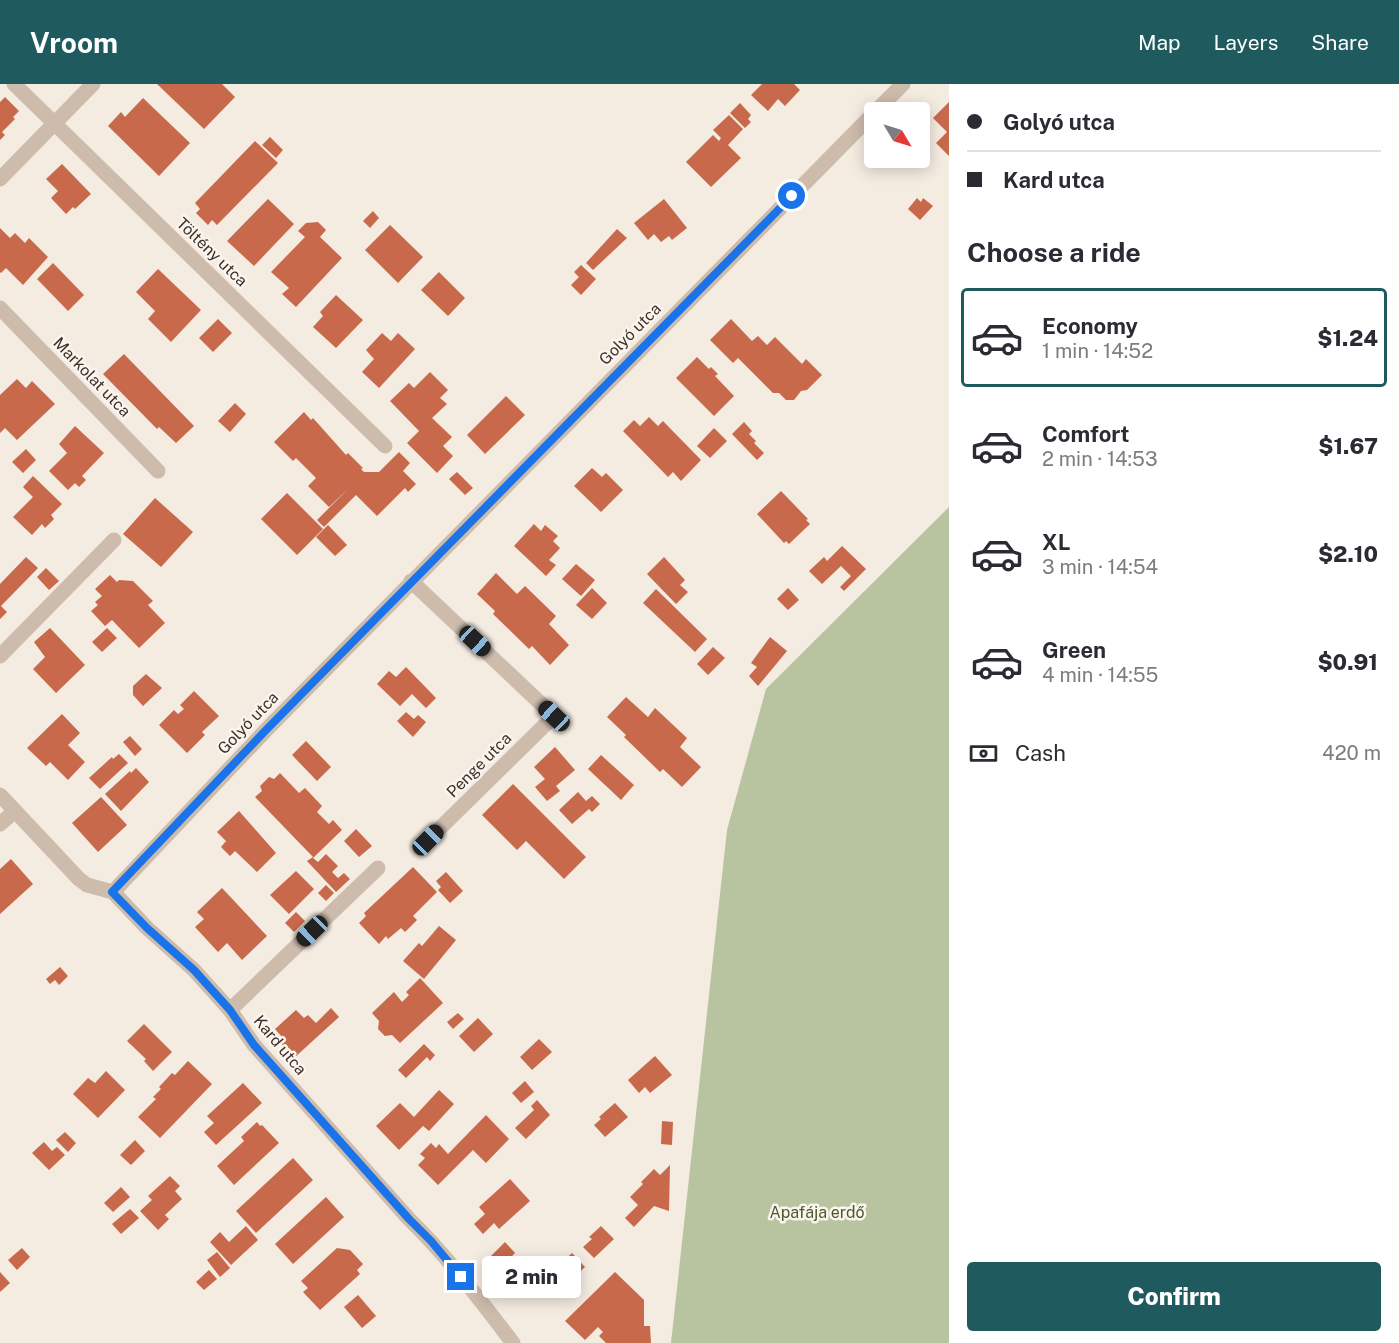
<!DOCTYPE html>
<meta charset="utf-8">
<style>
body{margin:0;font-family:"Public Sans",sans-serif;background:#f2f2f3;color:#2b2b33;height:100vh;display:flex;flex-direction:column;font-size:22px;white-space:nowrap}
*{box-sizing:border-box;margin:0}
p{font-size:20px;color:#7c7c81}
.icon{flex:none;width:33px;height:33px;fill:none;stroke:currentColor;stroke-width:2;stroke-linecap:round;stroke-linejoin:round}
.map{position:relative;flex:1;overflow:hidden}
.details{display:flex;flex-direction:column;background:#fff;width:450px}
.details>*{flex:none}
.hud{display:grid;align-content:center;height:132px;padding:0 18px;background:#fff}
.needle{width:39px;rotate:128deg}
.tools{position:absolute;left:864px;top:18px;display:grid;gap:12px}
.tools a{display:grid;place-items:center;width:66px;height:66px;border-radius:6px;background:#fff;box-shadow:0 3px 15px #0003;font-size:30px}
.end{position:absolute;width:27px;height:27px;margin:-14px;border:8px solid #1a73e8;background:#fff;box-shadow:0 0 0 3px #fff}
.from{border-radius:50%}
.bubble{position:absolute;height:42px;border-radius:6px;background:#fff;box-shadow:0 3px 15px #0003;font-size:20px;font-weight:800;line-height:42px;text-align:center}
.car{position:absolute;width:18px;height:36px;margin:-18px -9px;border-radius:8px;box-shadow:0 0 4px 2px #0007;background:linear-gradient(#222 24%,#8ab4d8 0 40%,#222 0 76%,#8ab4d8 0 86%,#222 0)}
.hud b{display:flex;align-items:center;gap:21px;height:57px;font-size:22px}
.hud b+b{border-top:2px solid #e1e1e2}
.hud i{width:15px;height:15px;background:#2b2b33}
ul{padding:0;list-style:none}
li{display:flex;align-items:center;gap:18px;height:99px;margin:0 12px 9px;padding:0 6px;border:3px solid transparent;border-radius:6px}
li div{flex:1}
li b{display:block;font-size:22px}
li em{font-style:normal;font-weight:800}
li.on{border-color:#1f5a5e}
li>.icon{width:54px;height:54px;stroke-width:1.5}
h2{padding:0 18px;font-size:27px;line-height:72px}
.pay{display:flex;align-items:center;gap:15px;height:66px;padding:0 18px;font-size:22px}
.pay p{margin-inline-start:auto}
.cta{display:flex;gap:12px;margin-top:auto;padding:12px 18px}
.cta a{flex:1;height:69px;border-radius:6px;background:#1f5a5e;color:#fff;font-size:24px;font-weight:800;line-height:69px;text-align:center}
header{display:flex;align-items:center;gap:36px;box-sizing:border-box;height:84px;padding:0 30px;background:#1f5a5e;color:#fff}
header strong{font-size:28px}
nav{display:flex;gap:33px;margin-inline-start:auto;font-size:21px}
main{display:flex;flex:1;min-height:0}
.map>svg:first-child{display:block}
.green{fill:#b8c4a0}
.building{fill:#c8694b}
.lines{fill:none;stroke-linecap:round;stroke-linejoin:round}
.street{stroke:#cdbbac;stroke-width:15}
.route{stroke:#1a73e8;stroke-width:8}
.labels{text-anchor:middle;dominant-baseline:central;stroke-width:5;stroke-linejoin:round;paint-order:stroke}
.street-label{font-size:16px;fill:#3b302b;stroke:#fbf5ee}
.park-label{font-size:16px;fill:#4a5a2e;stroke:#fbf5ee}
</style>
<header>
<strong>Vroom</strong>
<nav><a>Map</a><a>Layers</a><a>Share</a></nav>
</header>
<main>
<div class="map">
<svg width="949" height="1259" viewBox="0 0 949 1259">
<rect width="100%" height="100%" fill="#f4ebe1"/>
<!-- green -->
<polygon class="green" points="949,423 949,1259 671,1259 727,746 766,605"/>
<!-- building -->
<g class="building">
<polygon points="157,0 222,0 235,13 204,45"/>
<polygon points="762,0 794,0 800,6 785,22 778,15 768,27 751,11"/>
<polygon points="5,13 19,27 13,33 15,35 2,48 5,51 0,56 0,18"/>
<polygon points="143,14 190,59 159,92 108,42 121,28 125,33"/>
<polygon points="949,18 949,72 936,59 947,48 933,34"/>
<polygon points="740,19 751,31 748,35 751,38 745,44 730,29"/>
<polygon points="729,31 743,45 728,61 741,74 711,103 686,78 713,51 719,57 721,54 713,46"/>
<polygon points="270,53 283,66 276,74 262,61"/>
<polygon points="255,57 278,79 217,141 212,136 208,141 196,129 200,125 195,119"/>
<polygon points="62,80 91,110 75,125 73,123 66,130 51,114 58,107 46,95"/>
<polygon points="917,114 921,118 923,114 933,122 920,136 908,125"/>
<polygon points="268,115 294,140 254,182 227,157"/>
<polygon points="664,115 687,144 672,156 669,152 661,158 654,150 648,156 634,139"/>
<polygon points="373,127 379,134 370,144 363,137"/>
<polygon points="318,138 326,146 320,153 342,174 296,223 282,210 289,204 271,188 305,153 298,147 306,139"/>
<polygon points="390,141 423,173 398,199 365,166"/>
<polygon points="0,144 10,154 15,149 25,159 29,154 48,173 23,201 6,184 1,189 0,188"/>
<polygon points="617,145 627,154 593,186 586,179"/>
<polygon points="53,179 84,211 68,227 37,195"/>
<polygon points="581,181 596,195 581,211 571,201 579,193 574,188"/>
<polygon points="158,185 201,226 171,258 148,235 155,227 136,208"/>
<polygon points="439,188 465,214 448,232 421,206"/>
<polygon points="336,211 363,236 336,264 313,243 323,232 320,228"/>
<polygon points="218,235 232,249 213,268 199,254"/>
<polygon points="731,235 752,257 758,252 767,261 775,253 802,280 806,275 822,291 807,306 801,307 794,316 786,316 779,309 773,309 738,274 733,279 710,256"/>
<polygon points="382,249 391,257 398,249 415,265 379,304 362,288 374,275 366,266"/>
<polygon points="124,270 194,342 176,359 159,343 157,345 103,290"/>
<polygon points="697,273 709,285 711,283 718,290 715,292 734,312 714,332 676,294"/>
<polygon points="430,288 448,306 440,314 447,320 432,334 452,353 443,362 453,372 437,389 407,359 419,347 390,317 409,299 414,304"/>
<polygon points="17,295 26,304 32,297 55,320 17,356 5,344 0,349 0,311"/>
<polygon points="506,312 525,331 485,370 467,351"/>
<polygon points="235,319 246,330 230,348 218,337"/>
<polygon points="304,328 311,336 313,334 346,371 348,369 363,384 361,385 364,388 379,388 399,368 410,379 403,387 416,400 408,408 405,404 377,432 356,411 324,443 317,436 349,404 329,423 308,402 316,394 296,374 293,377 274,358"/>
<polygon points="649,333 658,342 663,337 701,376 681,397 673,388 668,393 623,347 634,336 640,342"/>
<polygon points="744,338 752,347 749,350 756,357 754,359 764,369 757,376 732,350"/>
<polygon points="75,342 104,369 82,392 86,396 79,403 75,399 68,406 49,387 67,369 59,360"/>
<polygon points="714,344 727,357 710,374 697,362"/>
<polygon points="26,365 36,376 23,389 12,378"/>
<polygon points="592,384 602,393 606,389 623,406 601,428 574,402"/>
<polygon points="457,388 473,404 465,411 449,395"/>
<polygon points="33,392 62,420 51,431 54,435 45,444 42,440 32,451 13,433 33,413 23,403"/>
<polygon points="781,407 808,435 806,436 810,440 789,460 786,457 784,459 757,430"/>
<polygon points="287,409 323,445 297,471 261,435"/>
<polygon points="155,414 193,448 161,483 123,450"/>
<polygon points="534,440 541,447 545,441 558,452 553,457 560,464 549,476 556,481 546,492 514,462"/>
<polygon points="328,441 347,461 335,472 316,453"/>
<polygon points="842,462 866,485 844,507 840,503 851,492 841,482 822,500 809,487 824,473 827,477"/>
<polygon points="26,473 38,484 1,522 7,528 0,535 0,500"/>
<polygon points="664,473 685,496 680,501 688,508 676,520 647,490"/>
<polygon points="576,480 595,496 581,512 562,495"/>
<polygon points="46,484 59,497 49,506 37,493"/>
<polygon points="496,489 517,510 525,502 556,532 549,540 569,561 550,581 532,562 529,565 493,530 495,527 477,510"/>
<polygon points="110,491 117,498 119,496 133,497 153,517 148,521 165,539 139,564 112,536 105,542 91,527 98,521 95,518 102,512 95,505"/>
<polygon points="592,504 607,519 592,535 576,521"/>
<polygon points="788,504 799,516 788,526 777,515"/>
<polygon points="656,505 707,555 695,568 643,519"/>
<polygon points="50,544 85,581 56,609 33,585 45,573 34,558"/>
<polygon points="107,544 117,554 102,568 92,558"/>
<polygon points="770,553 787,567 758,602 749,592 757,583 751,579"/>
<polygon points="713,563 725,574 708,591 697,580"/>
<polygon points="406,583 436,614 426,624 412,610 400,622 377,600 389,587 396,593"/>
<polygon points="146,590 162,604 143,622 133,611 133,602"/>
<polygon points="194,607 219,632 202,648 205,651 187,669 159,641 174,626 178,630 184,625 180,621"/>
<polygon points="626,613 648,633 655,624 687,654 680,663 701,683 682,703 663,685 660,688 624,653 626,651 607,633"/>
<polygon points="406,628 414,635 418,631 426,638 413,653 397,637"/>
<polygon points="62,630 80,649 68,661 85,678 68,696 50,678 46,682 27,664"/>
<polygon points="130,652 142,665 135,672 123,658"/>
<polygon points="306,657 331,683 317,697 292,671"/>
<polygon points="555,663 575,686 556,702 560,707 547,717 535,703 545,695 534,683"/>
<polygon points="119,670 128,679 100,705 89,694 112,673 113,675"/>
<polygon points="601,671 634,701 621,716 588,685"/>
<polygon points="136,684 149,698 121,727 105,710 130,687 131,689"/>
<polygon points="280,689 299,709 305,704 322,722 317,728 329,740 333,736 342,746 313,774 318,778 326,770 338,782 332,788 338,794 344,789 350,795 336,808 307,777 313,773 255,713 262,707 260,702 269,693 274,695"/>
<polygon points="513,700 586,773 564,795 526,757 517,766 482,731"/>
<polygon points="578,708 586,717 592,712 600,720 592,728 589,725 572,740 559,726"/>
<polygon points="101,713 127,741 98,768 72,739"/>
<polygon points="239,727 276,769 257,788 235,767 230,772 221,763 226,757 217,748"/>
<polygon points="356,745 372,762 359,773 344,757"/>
<polygon points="11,775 33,800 0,830 0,785"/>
<polygon points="413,783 437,808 413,832 417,836 405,848 401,844 388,855 386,852 379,860 359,839 366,832 364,829"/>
<polygon points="296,787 314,805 289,830 270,811"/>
<polygon points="446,788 463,807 450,819 438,806 441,803 436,797"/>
<polygon points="326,801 334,809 326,817 318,809"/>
<polygon points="222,804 267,852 242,876 227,859 218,868 195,843 204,835 197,828"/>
<polygon points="296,828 305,837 294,848 285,839"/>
<polygon points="439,842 456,856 424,895 403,877 419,859 422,862"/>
<polygon points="60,883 68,892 59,901 55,896 50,900 46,895"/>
<polygon points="420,894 443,919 400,959 392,951 385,952 378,945 379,937 372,929 394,908 402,918 409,911 406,908"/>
<polygon points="331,924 339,933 294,974 279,957 283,954 275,945 296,926 304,934 308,931 316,939"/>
<polygon points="458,929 464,935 453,945 447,938"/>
<polygon points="478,934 493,950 474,968 459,952"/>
<polygon points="144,940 172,968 153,987 144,977 146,975 127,957"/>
<polygon points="539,955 552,968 532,986 520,973"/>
<polygon points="424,960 435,971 430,977 427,973 406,994 398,986"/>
<polygon points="655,972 672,991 650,1009 645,1003 639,1009 628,996"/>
<polygon points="188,977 212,1000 160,1054 138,1033 156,1015 153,1013 161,1005 159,1003 172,989 175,991"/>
<polygon points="106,987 125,1006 98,1034 73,1010 88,994 95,999"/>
<polygon points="525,997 534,1008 521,1019 512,1009"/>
<polygon points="243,999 262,1019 216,1061 204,1048 214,1039 207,1032"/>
<polygon points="439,1006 454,1020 429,1047 423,1042 399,1066 376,1042 400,1019 414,1033"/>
<polygon points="537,1016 550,1031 526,1055 515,1044 534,1026 531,1022"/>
<polygon points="615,1019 628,1033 605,1053 594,1041 601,1035 599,1033"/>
<polygon points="486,1031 509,1055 486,1079 473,1066 438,1101 418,1081 425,1074 420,1070 431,1059 436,1064 439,1060 448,1070"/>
<polygon points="662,1037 673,1038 672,1061 661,1060"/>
<polygon points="257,1038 260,1042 262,1041 279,1059 234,1101 217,1082 244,1057 241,1053"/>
<polygon points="65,1048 76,1059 68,1068 56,1056"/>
<polygon points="135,1056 145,1067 131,1081 120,1071"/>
<polygon points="44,1058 52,1067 57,1063 65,1071 49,1086 32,1069"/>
<polygon points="293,1074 313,1096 256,1149 236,1127"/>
<polygon points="670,1081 669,1127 654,1122 634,1143 625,1134 638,1121 630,1113 643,1100 641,1098 654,1085 660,1091"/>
<polygon points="170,1092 180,1102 175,1107 182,1115 165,1131 169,1135 158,1146 140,1127 152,1116 148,1112"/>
<polygon points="510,1095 530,1117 499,1145 494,1139 483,1150 474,1140 485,1130 479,1123"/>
<polygon points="121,1103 130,1113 113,1128 104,1119"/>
<polygon points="326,1113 344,1133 293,1180 275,1160"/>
<polygon points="130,1125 139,1134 121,1150 112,1140"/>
<polygon points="246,1142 258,1156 231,1181 210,1158 220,1148 229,1158"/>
<polygon points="601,1142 614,1155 594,1174 583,1163 592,1155 589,1153"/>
<polygon points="505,1158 515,1169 500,1185 489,1174"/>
<polygon points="22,1164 30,1173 17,1186 8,1176"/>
<polygon points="337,1164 350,1166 363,1180 357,1186 360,1190 320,1226 303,1208 308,1204 301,1197"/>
<polygon points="217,1168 230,1184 220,1193 207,1176"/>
<polygon points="572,1169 585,1183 557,1210 543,1196"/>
<polygon points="209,1186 217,1195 204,1206 196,1198"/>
<polygon points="0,1188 10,1199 0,1208"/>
<polygon points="615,1188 644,1216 644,1242 650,1242 651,1259 606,1259 599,1252 603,1248 598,1243 585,1256 565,1237"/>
<polygon points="358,1211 376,1232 362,1244 344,1223"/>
</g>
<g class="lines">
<!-- street -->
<g class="street">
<polyline points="14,0 385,362"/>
<polyline points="875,28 903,0"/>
<polyline points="0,95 93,0"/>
<polyline points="0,224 158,387"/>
<polyline points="411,497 554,632 428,756"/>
<polyline points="0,572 114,456"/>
<path d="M 0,711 L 79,795 L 87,801 L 113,808 L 147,844 L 194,886 L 230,926 L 254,961 L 409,1135 C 448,1173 480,1216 513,1259"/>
<polyline points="0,740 15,727"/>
<polyline points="113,808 266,646 874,29"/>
<polyline points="230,926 378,784"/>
</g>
</g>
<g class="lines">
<!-- route -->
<polyline class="route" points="461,1193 431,1157 409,1135 254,961 230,926 194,886 147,844 112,808 266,646 792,112"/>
</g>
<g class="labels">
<!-- street labels -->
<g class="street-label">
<text transform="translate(212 168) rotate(44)">Töltény utca</text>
<text transform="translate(630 250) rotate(-45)">Golyó utca</text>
<text transform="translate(92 293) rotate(46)">Markolat utca</text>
<text transform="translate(248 639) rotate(-46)">Golyó utca</text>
<text transform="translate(479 681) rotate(-45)">Penge utca</text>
<text transform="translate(280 961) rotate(50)">Kard utca</text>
</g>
<!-- park labels -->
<g class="park-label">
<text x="817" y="1128">Apafája erdő</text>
</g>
</g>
</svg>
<div class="tools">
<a><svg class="needle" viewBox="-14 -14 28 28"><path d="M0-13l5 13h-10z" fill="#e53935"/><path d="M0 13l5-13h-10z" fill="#7c7c81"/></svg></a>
</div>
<i class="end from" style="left:792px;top:112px"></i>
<i class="end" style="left:461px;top:1193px"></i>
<div class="bubble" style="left:482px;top:1172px;width:99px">2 min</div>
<i class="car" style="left:475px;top:557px;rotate:133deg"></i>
<i class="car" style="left:554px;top:632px;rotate:313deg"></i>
<i class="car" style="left:428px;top:756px;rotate:45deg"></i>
<i class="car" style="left:312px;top:847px;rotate:226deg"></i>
</div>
<section class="details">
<div class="hud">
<b><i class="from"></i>Golyó utca</b>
<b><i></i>Kard utca</b>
</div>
<h2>Choose a ride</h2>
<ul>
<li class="on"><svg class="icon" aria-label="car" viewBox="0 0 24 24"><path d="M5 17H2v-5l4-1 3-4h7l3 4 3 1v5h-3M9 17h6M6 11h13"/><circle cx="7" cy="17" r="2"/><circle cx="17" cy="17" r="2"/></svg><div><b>Economy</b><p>1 min · 14:52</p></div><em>$1.24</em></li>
<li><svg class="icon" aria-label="car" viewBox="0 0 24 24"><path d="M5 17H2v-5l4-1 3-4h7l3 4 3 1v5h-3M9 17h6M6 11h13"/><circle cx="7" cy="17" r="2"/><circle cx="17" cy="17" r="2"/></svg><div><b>Comfort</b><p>2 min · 14:53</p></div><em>$1.67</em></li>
<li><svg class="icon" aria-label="car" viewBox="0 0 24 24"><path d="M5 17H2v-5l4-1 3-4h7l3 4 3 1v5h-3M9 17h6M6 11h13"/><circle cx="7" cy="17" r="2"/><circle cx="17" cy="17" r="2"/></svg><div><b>XL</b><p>3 min · 14:54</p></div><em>$2.10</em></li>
<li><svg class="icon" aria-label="car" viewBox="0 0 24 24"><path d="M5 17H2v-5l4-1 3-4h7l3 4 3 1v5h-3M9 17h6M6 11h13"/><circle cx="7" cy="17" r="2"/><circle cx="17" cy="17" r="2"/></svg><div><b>Green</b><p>4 min · 14:55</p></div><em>$0.91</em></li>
</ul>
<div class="pay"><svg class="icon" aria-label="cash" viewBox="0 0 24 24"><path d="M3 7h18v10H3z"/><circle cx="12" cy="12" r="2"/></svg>Cash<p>420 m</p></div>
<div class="cta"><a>Confirm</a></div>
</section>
</main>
